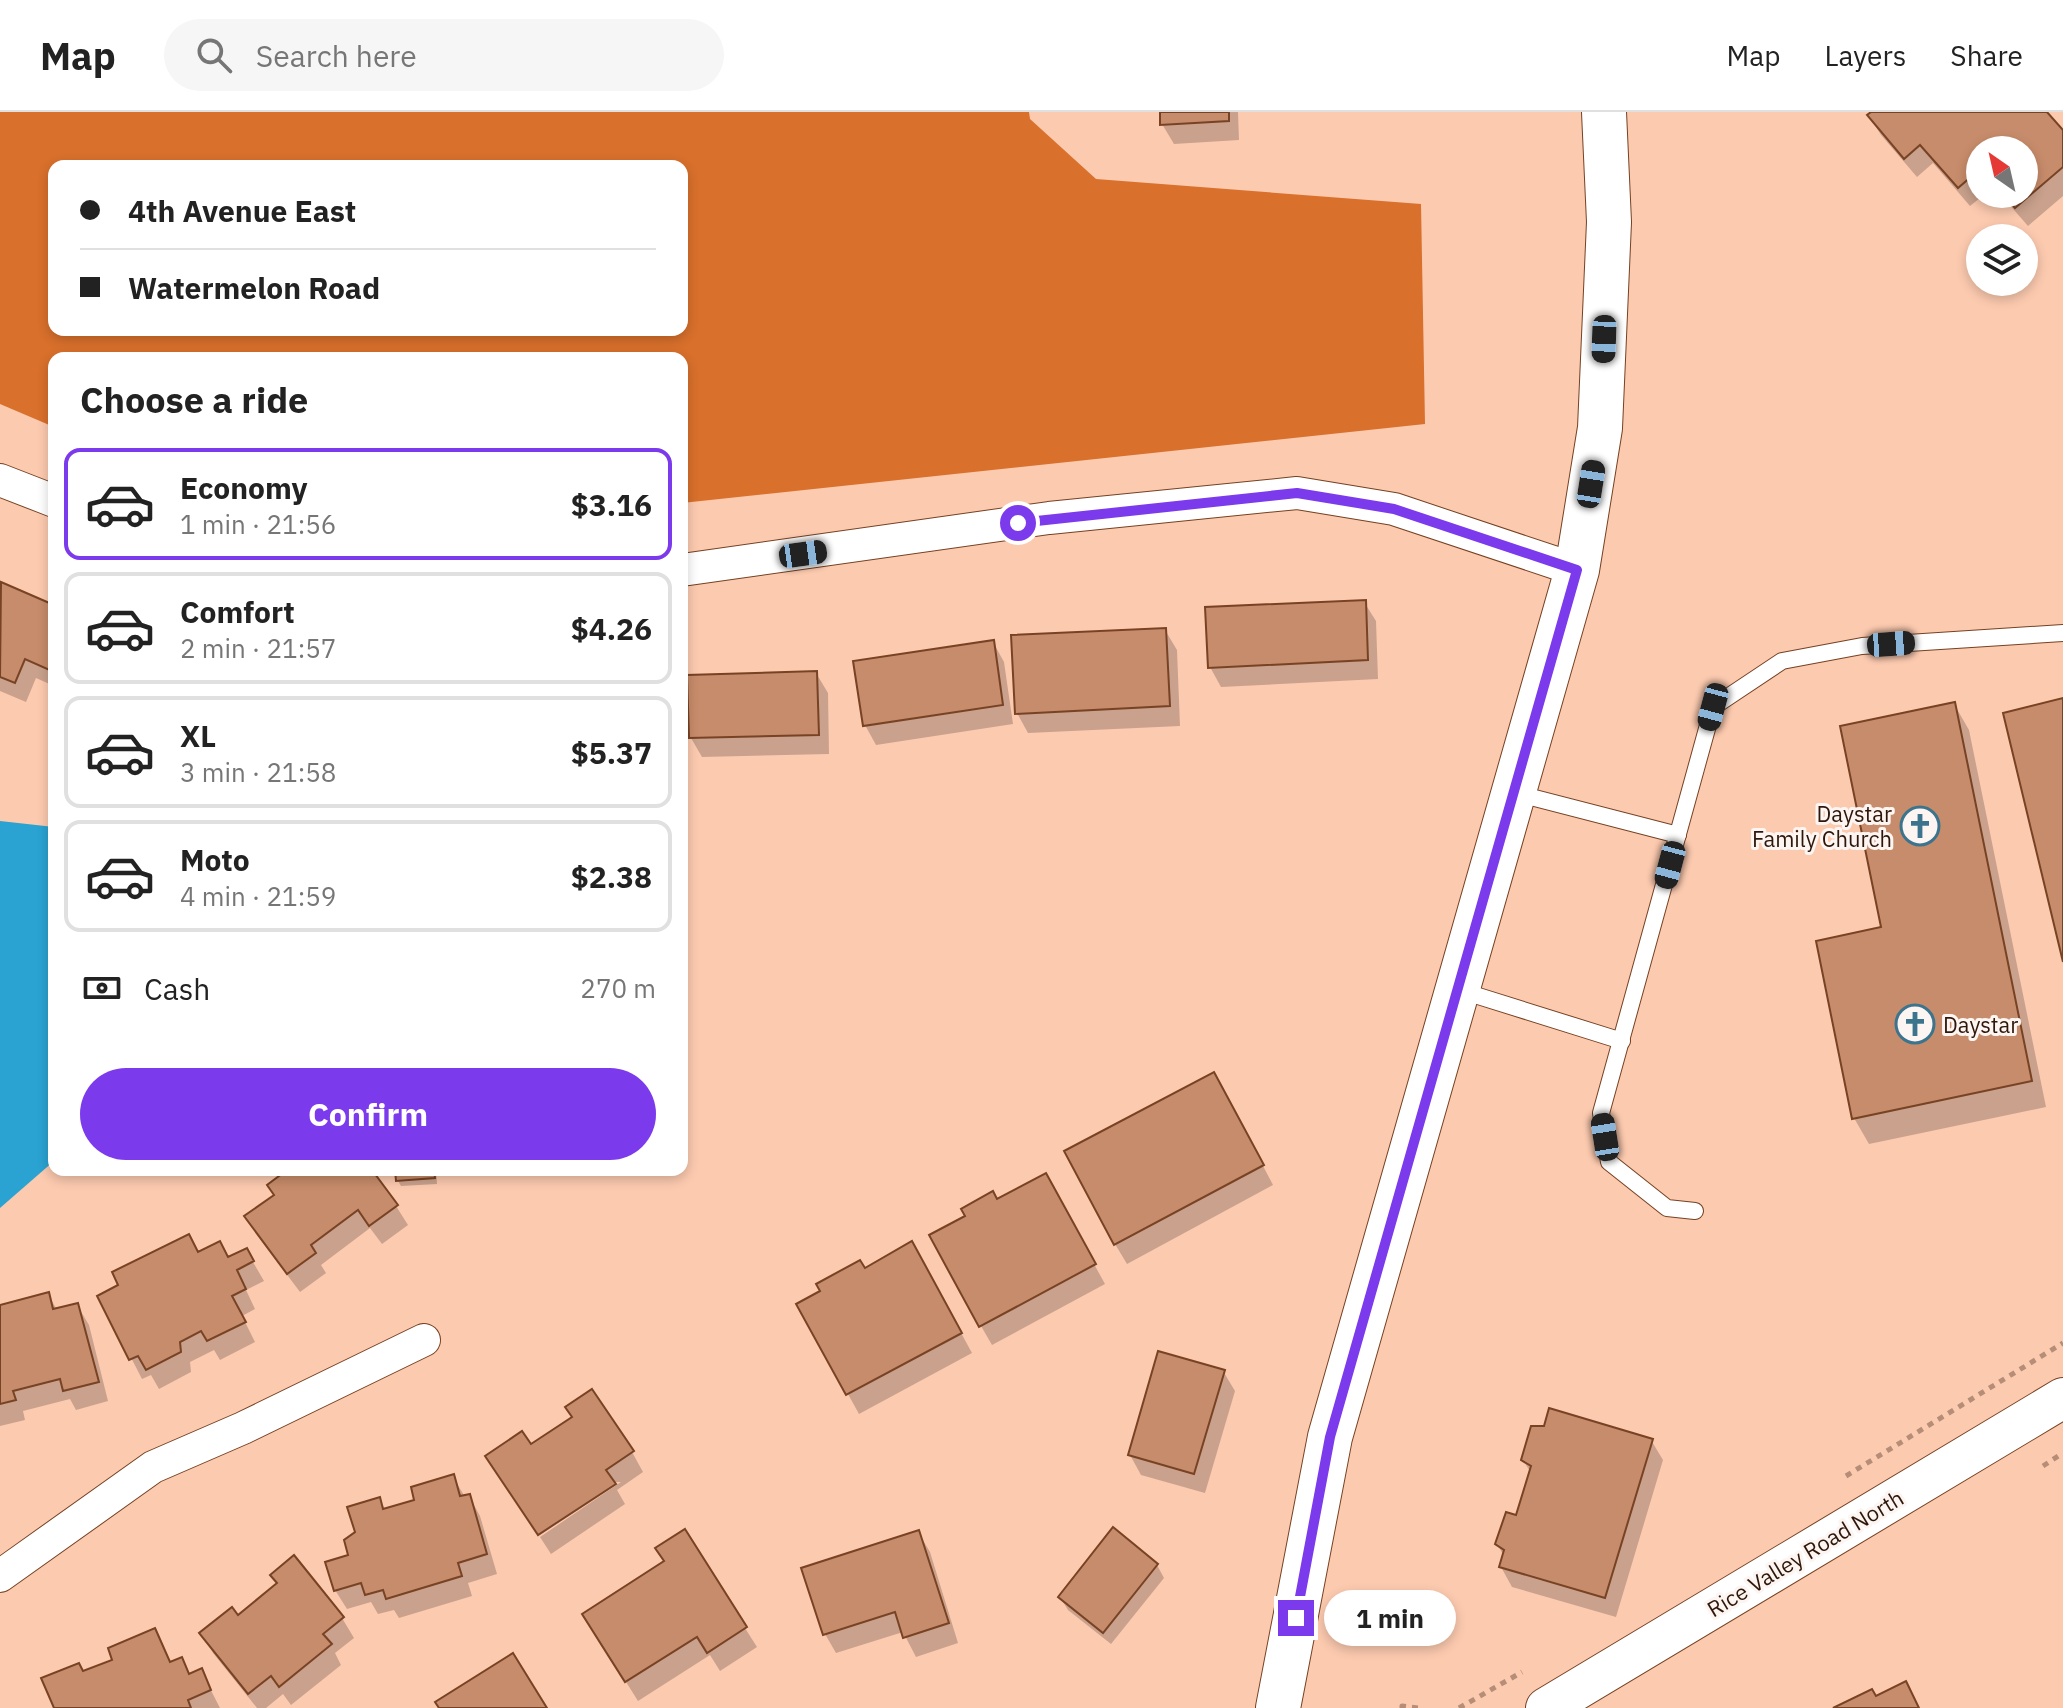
<!DOCTYPE html>
<meta charset="utf-8">
<style>
body{margin:0;font-family:"IBM Plex Sans",sans-serif;background:#f6f6f6;color:#222;height:100vh;display:flex;flex-direction:column;font-size:30px;white-space:nowrap}
*{box-sizing:border-box;margin:0}
p{font-size:26px;color:#767676}
.icon{flex:none;width:44px;height:44px;fill:none;stroke:currentColor;stroke-width:2;stroke-linecap:round;stroke-linejoin:round}
.map{position:relative;flex:1;overflow:hidden}
.drawer{position:absolute;left:48px;top:240px;width:640px;height:824px;display:flex;flex-direction:column;background:#fff;border-radius:16px;box-shadow:0 4px 12px #0003}
.drawer>*{flex:none}
.hud{position:absolute;left:48px;top:48px;width:640px;height:176px;border-radius:16px;box-shadow:0 4px 12px #0003;display:grid;align-content:center;height:176px;padding:0 32px;background:#fff}
.needle{width:52px;rotate:326deg}
.fabs{position:absolute;left:1966px;top:24px;display:grid;gap:16px}
.fabs a{display:grid;place-items:center;width:72px;height:72px;border-radius:50%;background:#fff;box-shadow:0 4px 12px #0003;font-size:40px}
.end{position:absolute;width:36px;height:36px;margin:-18px;border:10px solid #7c3aed;background:#fff;box-shadow:0 0 0 4px #fff}
.from{border-radius:50%}
.bubble{position:absolute;height:56px;border-radius:28px;background:#fff;box-shadow:0 4px 12px #0003;font-size:26px;font-weight:800;line-height:56px;text-align:center}
.car{position:absolute;width:24px;height:48px;margin:-24px -12px;border-radius:10px;box-shadow:0 0 6px 2px #0007;background:linear-gradient(#222 24%,#8ab4d8 0 40%,#222 0 76%,#8ab4d8 0 86%,#222 0)}
.hud b{display:flex;align-items:center;gap:28px;height:76px;font-size:30px}
.hud b+b{border-top:2px solid #e0e0e0}
.hud i{width:20px;height:20px;background:#222}
ul{padding:0;list-style:none}
li{display:flex;align-items:center;gap:24px;height:112px;margin:0 16px 12px;padding:0 16px;border:4px solid #e0e0e0;border-radius:16px}
li div{flex:1}
li b{display:block;font-size:30px}
li em{font-style:normal;font-weight:800}
li.active{border-color:#7c3aed}
li>.icon{width:72px;height:72px;stroke-width:1.5}
h2{padding:0 32px;font-size:36px;line-height:96px}
.pay{display:flex;align-items:center;gap:20px;height:88px;padding:0 32px;font-size:30px}
.pay p{margin-inline-start:auto}
.action{display:flex;gap:16px;margin-top:auto;padding:16px 32px}
.action a{flex:1;height:92px;border-radius:48px;background:#7c3aed;color:#fff;font-size:32px;font-weight:800;line-height:92px;text-align:center}
header{display:flex;align-items:center;gap:48px;box-sizing:border-box;height:112px;padding:0 40px;background:#fff;border-bottom:2px solid #e0e0e0}
header strong{font-size:38px}
nav{display:flex;gap:44px;margin-inline-start:auto;font-size:28px}
.search{width:560px;height:72px;background:#f6f6f6;display:flex;align-items:center;gap:20px;box-sizing:border-box;padding:0 28px;border-radius:44px;color:#767676;font-size:30px}
.map>svg:first-child{display:block}
.forest{fill:#d9702c;fill-rule:evenodd}
.water{fill:#2aa3d2}
.shadow{fill:#0003}
.building{fill:#c78c6b;stroke:#784324;stroke-width:2}
.lines{fill:none;stroke-linecap:round;stroke-linejoin:round}
.service-casing{stroke:#754122;stroke-width:18}
.minor-casing{stroke:#754122;stroke-width:34}
.tertiary-casing{stroke:#754122;stroke-width:42}
.secondary-casing{stroke:#754122;stroke-width:46}
.path{stroke:#b68d77;stroke-width:5;stroke-dasharray:6 6;stroke-linecap:butt}
.service{stroke:#fff;stroke-width:16}
.minor{stroke:#fff;stroke-width:32}
.tertiary{stroke:#fff;stroke-width:40}
.secondary{stroke:#fff;stroke-width:44}
.route{stroke:#7c3aed;stroke-width:10}
.labels{text-anchor:middle;dominant-baseline:central;stroke-width:6;stroke-linejoin:round;paint-order:stroke}
.poi-label{font-size:22px;fill:#2e170a;stroke:#fcf5f2;text-anchor:end}
.street-label{font-size:22px;fill:#2e170a;stroke:#fcf5f2}
</style>
<header>
<strong>Map</strong>
<div class="search"><svg class="icon" aria-label="search" viewBox="0 0 24 24"><circle cx="10" cy="10" r="6"/><path d="M15 15l6 6"/></svg>Search here</div>
<nav><a>Map</a><a>Layers</a><a>Share</a></nav>
</header>
<div class="map">
<svg width="2063" height="1596" viewBox="0 0 2063 1596">
<rect width="100%" height="100%" fill="#fccaaf"/>
<!-- forest -->
<path class="forest" d="M 0,0 L 1029,0 L 1030,7 L 1096,67 L 1421,92 L 1425,312 L 682,391 L 682,246 L 54,246 L 54,315 L 0,292 ZM 54,54 L 682,54 L 682,218 L 54,218 Z"/>
<!-- water -->
<polygon class="water" points="0,709 54,715 54,1049 0,1096"/>
<!-- shadow -->
<g class="shadow">
<polygon points="1162,0 1238,0 1239,28 1174,32 1162,12"/>
<polygon points="1874,0 2045,0 2063,21 2063,84 2028,114 2000,82 2024,82 2024,38 1980,38 1980,82 1985,82 1970,94 1933,51 1917,65 1881,23 1869,4"/>
<polygon points="2,473 54,495 54,574 36,566 26,590 0,579 0,478"/>
<polygon points="1364,490 1376,509 1378,567 1221,575 1210,555"/>
<polygon points="1165,518 1177,538 1180,614 1028,621 1017,601"/>
<polygon points="993,530 1004,550 1013,612 876,633 865,613"/>
<polygon points="816,561 828,581 829,642 702,645 691,626"/>
<polygon points="1954,592 1969,618 2046,995 1869,1032 1854,1006 1883,817"/>
<polygon points="1225,982 1273,1073 1127,1152 1115,1132"/>
<polygon points="290,1058 370,1058 396,1094 408,1113 382,1132 370,1116 321,1153 326,1161 300,1180 258,1124 247,1105 275,1084"/>
<polygon points="397,1058 436,1058 437,1072 401,1074 398,1069"/>
<polygon points="1056,1083 1105,1172 992,1233 981,1214 968,1104 997,1089"/>
<polygon points="246,1138 264,1169 246,1178 255,1197 242,1204 255,1230 220,1248 214,1238 190,1250 191,1260 159,1277 151,1263 142,1267 100,1185 198,1142 228,1147"/>
<polygon points="923,1151 972,1241 859,1302 799,1193 864,1158"/>
<polygon points="48,1182 57,1198 77,1193 89,1213 108,1289 76,1298 70,1287 23,1299 25,1308 0,1314 0,1195"/>
<polygon points="1223,1259 1235,1279 1205,1381 1141,1363 1130,1343"/>
<polygon points="1651,1328 1663,1348 1616,1505 1512,1475 1501,1455 1504,1444 1497,1432 1517,1405 1531,1361 1523,1348"/>
<polygon points="531,1335 632,1340 643,1360 617,1378 625,1392 551,1442 540,1425 621,1370 614,1370"/>
<polygon points="453,1365 465,1385 469,1384 480,1404 497,1462 468,1471 472,1484 399,1506 394,1498 378,1502 371,1490 347,1497 335,1478 351,1445 357,1421 379,1388 386,1398 417,1389"/>
<polygon points="684,1420 757,1535 720,1559 710,1543 638,1589 596,1522 666,1450"/>
<polygon points="918,1420 930,1440 958,1531 916,1545 903,1520 836,1541 825,1522"/>
<polygon points="1157,1453 1164,1466 1111,1532 1068,1498 1060,1485"/>
<polygon points="272,1464 342,1506 354,1526 335,1541 341,1553 291,1593 283,1582 266,1596 257,1596 213,1541 202,1522 238,1505 278,1473"/>
<polygon points="154,1518 171,1552 181,1548 190,1563 201,1559 220,1596 56,1596 83,1561 115,1549"/>
</g>
<!-- building -->
<g class="building">
<polygon points="1160,0 1229,0 1229,9 1160,13"/>
<polygon points="1871,0 2047,0 2063,18 2063,55 2015,96 2003,82 2024,82 2024,38 1980,38 1980,57 1958,76 1920,33 1904,47 1867,3"/>
<polygon points="1,470 54,493 54,560 25,547 15,571 0,565"/>
<polygon points="1366,488 1368,548 1208,556 1205,495"/>
<polygon points="1166,516 1170,594 1015,602 1011,523"/>
<polygon points="994,528 1003,593 863,614 853,549"/>
<polygon points="817,559 819,623 689,626 687,563"/>
<polygon points="2063,586 2063,850 2003,601"/>
<polygon points="1955,590 2032,969 1852,1007 1816,829 1881,815 1840,614"/>
<polygon points="1214,960 1264,1053 1114,1133 1064,1039"/>
<polygon points="287,1058 372,1058 398,1093 369,1114 358,1098 311,1133 316,1141 287,1162 244,1104 274,1083 267,1073"/>
<polygon points="395,1058 434,1058 435,1066 396,1069"/>
<polygon points="1046,1061 1096,1152 979,1215 929,1123 965,1104 961,1097 993,1079 997,1087"/>
<polygon points="189,1122 198,1140 220,1129 228,1145 247,1136 254,1149 237,1158 246,1177 232,1184 246,1210 207,1229 201,1219 180,1230 181,1240 146,1258 138,1244 129,1248 97,1184 118,1173 112,1160"/>
<polygon points="912,1129 962,1221 846,1283 796,1192 820,1179 816,1172 860,1148 865,1156"/>
<polygon points="49,1180 53,1197 78,1191 99,1270 63,1279 60,1267 13,1279 16,1288 0,1292 0,1193"/>
<polygon points="1158,1239 1225,1258 1194,1362 1128,1343"/>
<polygon points="592,1277 634,1339 606,1358 616,1372 538,1423 485,1344 522,1319 531,1332 572,1305 565,1295"/>
<polygon points="1549,1296 1653,1327 1605,1486 1499,1455 1504,1438 1495,1432 1506,1400 1516,1403 1531,1354 1521,1348 1531,1314 1544,1314"/>
<polygon points="454,1362 460,1384 470,1382 487,1442 458,1451 462,1464 386,1487 383,1478 365,1483 361,1471 334,1479 325,1450 348,1443 344,1428 355,1420 347,1395 380,1385 383,1397 414,1388 411,1375"/>
<polygon points="1113,1415 1158,1452 1103,1521 1058,1485"/>
<polygon points="685,1417 747,1515 707,1541 697,1525 625,1570 582,1502 664,1449 655,1436"/>
<polygon points="919,1418 949,1511 903,1526 895,1500 823,1523 801,1456"/>
<polygon points="294,1443 344,1505 323,1522 332,1532 279,1575 271,1564 248,1582 199,1521 232,1495 238,1503 277,1471 270,1463"/>
<polygon points="155,1516 170,1550 182,1545 189,1562 202,1556 211,1578 188,1588 191,1596 54,1596 41,1566 79,1551 83,1559 112,1548 108,1536"/>
<polygon points="513,1541 547,1596 439,1596 435,1590"/>
<polygon points="1906,1569 1919,1596 1833,1596 1872,1577 1876,1584"/>
</g>
<g class="lines">
<defs>
<g id="service">
<polyline points="1515,681 1678,723"/>
<polyline points="1459,878 1622,929"/>
<polyline points="1695,1099 1667,1096 1609,1050 1601,1001 1713,595 1782,549 1862,534 2063,521"/>
</g>
<g id="minor">
<polyline points="0,368 54,389"/>
<polyline points="682,458 1049,406 1297,381 1394,397 1577,458"/>
<polyline points="0,1464 153,1355 243,1316 424,1228"/>
</g>
<polyline id="tertiary" points="1546,1596 2063,1286"/>
<polyline id="secondary" points="1278,1596 1330,1325 1577,458 1600,316 1609,110 1604,0"/>
</defs>
<!-- service casing -->
<use href="#service" class="service-casing"/>
<!-- minor casing -->
<use href="#minor" class="minor-casing"/>
<!-- tertiary casing -->
<use href="#tertiary" class="tertiary-casing"/>
<!-- secondary casing -->
<use href="#secondary" class="secondary-casing"/>
<!-- path -->
<g class="path">
<polyline points="2043,1354 2063,1341"/>
<polyline points="1846,1364 2063,1231"/>
<polyline points="1402,1596 1402,1594 1419,1596"/>
<polyline points="1459,1596 1522,1560"/>
</g>
<!-- service -->
<use href="#service" class="service"/>
<!-- minor -->
<use href="#minor" class="minor"/>
<!-- tertiary -->
<use href="#tertiary" class="tertiary"/>
<!-- secondary -->
<use href="#secondary" class="secondary"/>
</g>
<g class="lines">
<!-- route -->
<polyline class="route" points="1018,411 1297,381 1394,397 1577,458 1330,1325 1296,1506"/>
</g>
<!-- icons -->
<defs>
<symbol id="church-ring" viewBox="-11 -11 22 22"><circle r="9.5" fill="#fcf5f2" stroke="#3c748e" stroke-width="1.5"/><path d="M-1.2-6h2.4v3.5h3.3v2.4h-3.3V6h-2.4V-.1h-3.3v-2.4h3.3Z" fill="#3c748e"/></symbol>
</defs>
<g fill-rule="evenodd">
<use href="#church-ring" x="1898" y="692" width="44" height="44"/>
<use href="#church-ring" x="1893" y="890" width="44" height="44"/>
</g>
<g class="labels">
<!-- poi labels -->
<g class="poi-label">
<text x="1892" y="701">Daystar<tspan x="1892" dy="25">Family Church</tspan></text>
<text x="1943" y="912" text-anchor="start">Daystar</text>
</g>
<!-- street labels -->
<g class="street-label">
<text transform="translate(1805 1441) rotate(-31)">Rice Valley Road North</text>
</g>
</g>
</svg>
<div class="fabs">
<a><svg class="needle" viewBox="-14 -14 28 28"><path d="M0-13l5 13h-10z" fill="#e53935"/><path d="M0 13l5-13h-10z" fill="#767676"/></svg></a>
<a><svg class="icon" aria-label="layers" viewBox="0 0 24 24"><path d="M12 4l9 5-9 5-9-5zM3 14l9 5 9-5"/></svg></a>
</div>
<i class="end from" style="left:1018px;top:411px"></i>
<i class="end" style="left:1296px;top:1506px"></i>
<div class="bubble" style="left:1324px;top:1478px;width:132px">1 min</div>
<i class="car" style="left:1604px;top:227px;rotate:182deg"></i>
<i class="car" style="left:1591px;top:372px;rotate:9deg"></i>
<i class="car" style="left:803px;top:442px;rotate:82deg"></i>
<i class="car" style="left:1891px;top:532px;rotate:86deg"></i>
<i class="car" style="left:1713px;top:595px;rotate:195deg"></i>
<i class="car" style="left:1670px;top:753px;rotate:195deg"></i>
<i class="car" style="left:1605px;top:1025px;rotate:351deg"></i>
<div class="hud">
<b><i class="from"></i>4th Avenue East</b>
<b><i></i>Watermelon Road</b>
</div>
<section class="drawer">
<h2>Choose a ride</h2>
<ul>
<li class="active"><svg class="icon" aria-label="car" viewBox="0 0 24 24"><path d="M5 17H2v-5l4-1 3-4h7l3 4 3 1v5h-3M9 17h6M6 11h13"/><circle cx="7" cy="17" r="2"/><circle cx="17" cy="17" r="2"/></svg><div><b>Economy</b><p>1 min · 21:56</p></div><em>$3.16</em></li>
<li><svg class="icon" aria-label="car" viewBox="0 0 24 24"><path d="M5 17H2v-5l4-1 3-4h7l3 4 3 1v5h-3M9 17h6M6 11h13"/><circle cx="7" cy="17" r="2"/><circle cx="17" cy="17" r="2"/></svg><div><b>Comfort</b><p>2 min · 21:57</p></div><em>$4.26</em></li>
<li><svg class="icon" aria-label="car" viewBox="0 0 24 24"><path d="M5 17H2v-5l4-1 3-4h7l3 4 3 1v5h-3M9 17h6M6 11h13"/><circle cx="7" cy="17" r="2"/><circle cx="17" cy="17" r="2"/></svg><div><b>XL</b><p>3 min · 21:58</p></div><em>$5.37</em></li>
<li><svg class="icon" aria-label="car" viewBox="0 0 24 24"><path d="M5 17H2v-5l4-1 3-4h7l3 4 3 1v5h-3M9 17h6M6 11h13"/><circle cx="7" cy="17" r="2"/><circle cx="17" cy="17" r="2"/></svg><div><b>Moto</b><p>4 min · 21:59</p></div><em>$2.38</em></li>
</ul>
<div class="pay"><svg class="icon" aria-label="cash" viewBox="0 0 24 24"><path d="M3 7h18v10H3z"/><circle cx="12" cy="12" r="2"/></svg>Cash<p>270 m</p></div>
<div class="action"><a>Confirm</a></div>
</section>
</div>
